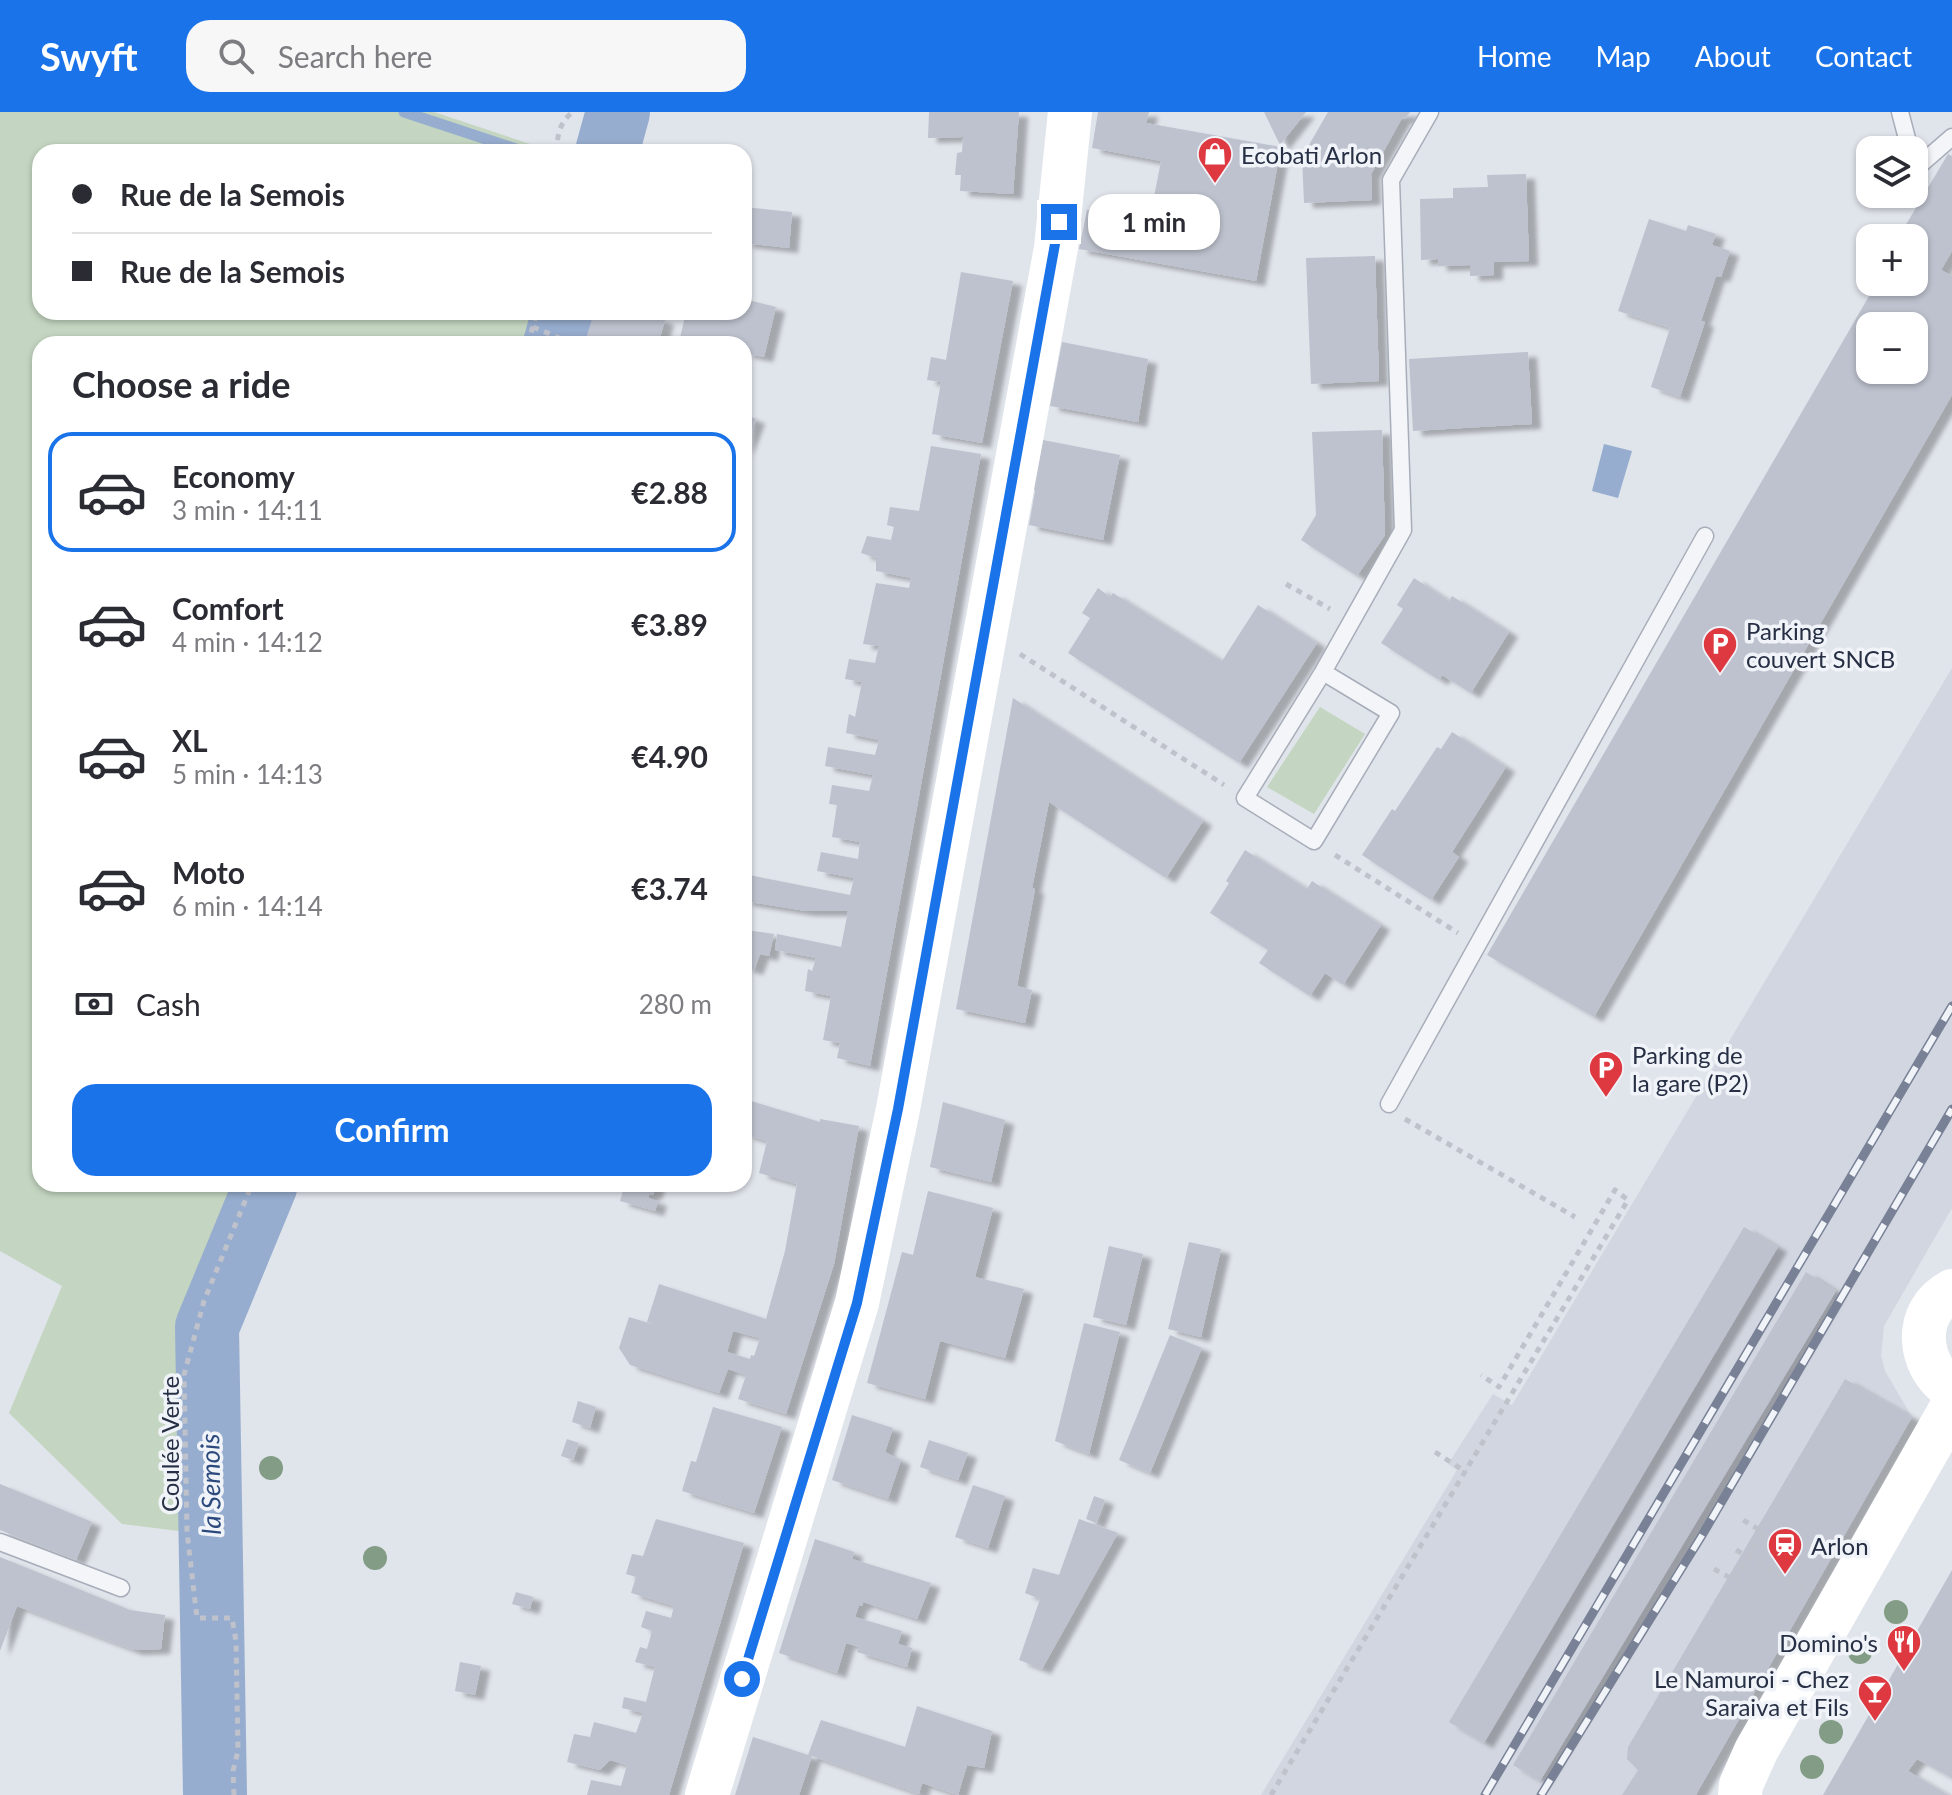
<!DOCTYPE html>
<meta charset="utf-8">
<style>
body{margin:0;font-family:Lato,sans-serif;background:#f7f7f7;color:#2b2b33;height:100vh;display:flex;flex-direction:column;font-size:30px;white-space:nowrap}
*{box-sizing:border-box;margin:0}
p{font-size:26px;color:#7c7c81}
.icon{flex:none;width:44px;height:44px;fill:none;stroke:currentColor;stroke-width:2;stroke-linecap:round;stroke-linejoin:round}
.map{position:relative;flex:1;overflow:hidden}
.panel{position:absolute;left:32px;top:224px;width:720px;height:856px;display:flex;flex-direction:column;background:#fff;border-radius:24px;box-shadow:0 2px 6px #0004}
.panel>*{flex:none}
.hud{position:absolute;left:32px;top:32px;width:720px;height:176px;border-radius:24px;box-shadow:0 2px 6px #0004;display:grid;align-content:center;height:176px;padding:0 40px;background:#fff}
.controls{position:absolute;left:1856px;top:24px;display:grid;gap:16px}
.controls a{display:grid;place-items:center;width:72px;height:72px;border-radius:16px;background:#fff;box-shadow:0 2px 6px #0004;font-size:40px}
.end{position:absolute;width:36px;height:36px;margin:-18px;border:10px solid #1a73e8;background:#fff;box-shadow:0 0 0 4px #fff}
.from{border-radius:50%}
.bubble{position:absolute;height:56px;border-radius:24px;background:#fff;box-shadow:0 2px 6px #0004;font-size:26px;font-weight:700;line-height:56px;text-align:center}
.hud b{display:flex;align-items:center;gap:28px;height:76px;font-size:30px}
.hud b+b{border-top:2px solid #e1e1e2}
.hud i{width:20px;height:20px;background:#2b2b33}
ul{padding:0;list-style:none}
li{display:flex;align-items:center;gap:24px;height:120px;margin:0 16px 12px;padding:0 24px;border:4px solid transparent;border-radius:24px}
li div{flex:1}
li b{display:block;font-size:30px}
li em{font-style:normal;font-weight:700}
li.current{border-color:#1a73e8}
li>.icon{width:72px;height:72px;stroke-width:1.5}
h2{padding:0 40px;font-size:36px;line-height:96px}
.pay{display:flex;align-items:center;gap:20px;height:88px;padding:0 40px;font-size:30px}
.pay p{margin-inline-start:auto}
.primary-button{display:flex;gap:16px;margin-top:auto;padding:16px 40px}
.primary-button a{flex:1;height:92px;border-radius:24px;background:#1a73e8;color:#fff;font-size:32px;font-weight:700;line-height:92px;text-align:center}
header{display:flex;align-items:center;gap:48px;box-sizing:border-box;height:112px;padding:0 40px;background:#1a73e8;color:#fff}
header strong{font-size:38px}
nav{display:flex;gap:44px;margin-inline-start:auto;font-size:28px}
.search{width:560px;height:72px;background:#f7f7f7;display:flex;align-items:center;gap:20px;box-sizing:border-box;padding:0 28px;border-radius:24px;color:#7c7c81;font-size:30px}
.map>svg:first-child{display:block}
.built{fill:#d2d6e0}
.green{fill:#c4d6c1}
.water{fill:#97adcf}
.lines{fill:none;stroke-linecap:round;stroke-linejoin:round}
.stream{stroke:#97adcf;stroke-width:11}
.river{stroke:#97adcf;stroke-width:64}
.building{fill:#bdc2ce;fill-rule:evenodd;filter:url(#shadow)}
.lane-casing{stroke:#a8aeb9;stroke-width:19}
.path{stroke:#bfc2ca;stroke-width:5;stroke-dasharray:6 6;stroke-linecap:butt}
.lane{stroke:#f4f5f9;stroke-width:16}
.secondary{stroke:#fff;stroke-width:44}
.rail-casing{stroke:#788196;stroke-width:9}
.rail{stroke:#f0f3f8;stroke-width:6;stroke-dasharray:18;stroke-linecap:butt}
.tree{fill:#839c85}
.route{stroke:#1a73e8;stroke-width:10}
.labels{text-anchor:middle;dominant-baseline:central;stroke-width:7;stroke-linejoin:round;paint-order:stroke}
.poi-label{font-size:24px;fill:#272f45;stroke:#f0f3f8;text-anchor:start}
.street-label{font-size:24px;fill:#272f45;stroke:#f0f3f8}
.water-label{font-size:26px;font-style:italic;fill:#2c497d;stroke:#f0f3f8}
</style>
<header>
<strong>Swyft</strong>
<div class="search"><svg class="icon" aria-label="search" viewBox="0 0 24 24"><circle cx="10" cy="10" r="6"/><path d="M15 15l6 6"/></svg>Search here</div>
<nav><a>Home</a><a>Map</a><a>About</a><a>Contact</a></nav>
</header>
<div class="map">
<svg width="1952" height="1683" viewBox="0 0 1952 1683">
<defs>
<filter id="shadow"><feDropShadow dx="9" dy="5" stdDeviation="2" flood-color="#0004"/></filter>
</defs>
<rect width="100%" height="100%" fill="#e0e4eb"/>
<!-- built -->
<polygon class="built" points="1952,556 1952,1096 1884,1214 1881,1243 1885,1259 1912,1305 1700,1678 1696,1683 1261,1683 1457,1358 1448,1352 1493,1282 1512,1293"/>
<!-- green -->
<g class="green">
<polygon points="0,0 434,0 554,40 40,40 40,200 537,200 528,232 40,232 40,1072 252,1072 204,1189 184,1263 187,1420 122,1412 9,1301 62,1174 0,1139"/>
<polygon points="1320,595 1365,622 1314,702 1267,675"/>
</g>
<!-- water -->
<polygon class="water" points="1604,332 1632,339 1618,386 1592,379"/>
<g class="lines">
<!-- stream -->
<g class="stream">
<polyline points="404,0 525,40"/>
<polyline points="601,40 607,40"/>
</g>
<!-- river -->
<g class="river">
<polyline points="607,40 618,0"/>
<polyline points="555,232 564,200"/>
<polyline points="215,1683 207,1215 266,1072"/>
</g>
</g>
<!-- building -->
<g class="building">
<polygon points="929,0 1019,0 1013,82 960,79 961,63 955,63 957,41 962,40 963,25 928,26"/>
<polygon points="1098,0 1149,0 1146,11 1281,35 1256,169 1079,137 1087,98 1149,110 1161,49 1092,36"/>
<polygon points="1264,0 1306,0 1280,33"/>
<polygon points="1328,0 1410,0 1405,7 1402,6 1371,62 1372,88 1304,91 1302,45"/>
<path d="M 1948,42 L 1952,44 L 1952,139 L 1941,158 L 1952,164 L 1952,283 L 1594,905 L 1487,843 L 1872,179 L 1878,170 L 1914,170 L 1914,126 L 1898,126 ZM 1870,214 L 1914,214 L 1914,258 L 1870,258 Z"/>
<polygon points="1526,62 1529,149 1494,150 1494,163 1470,164 1470,153 1438,154 1438,147 1421,148 1420,87 1453,86 1453,76 1488,75 1487,63"/>
<polygon points="744,95 792,100 789,136 744,131"/>
<polygon points="1649,107 1686,119 1688,113 1716,122 1712,133 1730,139 1721,165 1716,164 1701,209 1705,210 1680,285 1651,275 1670,216 1618,199"/>
<polygon points="1375,144 1379,269 1311,272 1306,146"/>
<polygon points="961,160 1013,169 982,331 932,322 941,270 927,268 931,245 946,248"/>
<polygon points="744,187 776,195 764,245 744,241 744,232 706,232 680,226 686,200 744,200"/>
<polygon points="594,200 638,200 665,208 658,232 585,230"/>
<polygon points="1062,230 1148,247 1138,310 1050,294"/>
<polygon points="1528,240 1532,312 1413,319 1409,247"/>
<polygon points="744,302 756,307 744,339"/>
<polygon points="1382,318 1385,423 1357,464 1301,428 1316,403 1312,320"/>
<polygon points="1043,328 1120,343 1103,428 1029,413 1035,379 1031,372 1034,350 1039,350"/>
<polygon points="931,334 981,342 870,954 837,946 840,931 823,928 831,884 805,879 808,857 812,859 816,846 775,838 777,822 841,835 848,799 806,799 744,789 744,762 850,783 854,766 817,759 821,740 858,747 860,730 832,725 837,693 829,692 832,673 869,679 873,663 825,654 828,635 875,643 879,628 846,621 849,602 855,605 862,570 845,567 849,547 875,551 879,534 863,532 876,471 909,476 911,466 876,459 876,446 861,441 867,424 891,428 894,415 887,413 890,395 919,399"/>
<polygon points="1414,466 1449,489 1452,484 1509,520 1471,581 1442,563 1439,568 1381,531 1403,497 1397,493"/>
<polygon points="1098,476 1110,485 1113,481 1222,549 1258,493 1317,531 1239,651 1068,541 1090,506 1082,501"/>
<polygon points="1013,586 1203,709 1166,766 1049,690 1032,776 1035,777 1017,874 1032,878 1025,911 956,897"/>
<polygon points="1452,620 1506,655 1452,740 1459,745 1431,788 1362,743 1392,697 1395,699 1437,635 1441,637"/>
<polygon points="1245,738 1307,777 1312,769 1381,813 1343,873 1325,861 1310,884 1259,851 1268,838 1210,801 1229,771 1226,769"/>
<polygon points="746,818 774,822 769,844 760,842 754,858 744,855"/>
<path d="M 744,987 L 820,1010 L 820,1007 L 859,1014 L 834,1152 L 786,1302 L 738,1287 L 746,1263 L 728,1257 L 719,1281 L 630,1253 L 619,1236 L 629,1205 L 655,1213 L 647,1210 L 659,1172 L 766,1207 L 785,1139 L 797,1072 L 759,1061 L 767,1029 L 744,1022 ZM 733,1219 L 760,1226 L 754,1244 L 751,1243 L 750,1247 L 727,1240 Z"/>
<polygon points="943,990 1005,1008 991,1070 930,1055"/>
<polygon points="625,1072 656,1072 653,1083 649,1082 648,1086 658,1089 655,1099 620,1089"/>
<polygon points="928,1079 993,1096 975,1165 1024,1177 1005,1246 940,1229 925,1287 867,1271 902,1140 913,1143"/>
<polygon points="1744,1115 1778,1135 1484,1631 1449,1610"/>
<polygon points="1189,1130 1221,1137 1201,1225 1168,1217"/>
<polygon points="1109,1134 1143,1142 1126,1213 1093,1205"/>
<polygon points="1806,1160 1836,1179 1540,1669 1513,1653"/>
<polygon points="1084,1211 1120,1220 1089,1342 1055,1329"/>
<polygon points="1170,1223 1202,1236 1150,1361 1119,1348"/>
<polygon points="1845,1267 1912,1305 1696,1683 1622,1683 1638,1658 1627,1647 1628,1635"/>
<polygon points="578,1289 596,1295 590,1316 572,1310"/>
<polygon points="713,1295 782,1315 754,1401 682,1379 691,1349 696,1350"/>
<polygon points="852,1303 893,1316 885,1340 901,1348 888,1387 832,1368"/>
<polygon points="567,1327 579,1331 573,1348 561,1344"/>
<polygon points="929,1328 968,1341 958,1368 920,1355"/>
<polygon points="0,1372 92,1410 76,1448 0,1418"/>
<polygon points="973,1373 1005,1384 988,1436 955,1425"/>
<polygon points="1094,1384 1105,1388 1096,1411 1086,1407"/>
<polygon points="656,1407 744,1431 669,1683 587,1683 591,1668 621,1674 627,1653 610,1648 600,1658 567,1650 574,1622 590,1625 594,1610 636,1621 643,1601 622,1596 624,1585 646,1590 655,1555 635,1550 640,1535 647,1537 652,1519 641,1515 646,1499 671,1506 674,1494 631,1481 636,1465 626,1462 632,1442 643,1444"/>
<polygon points="1079,1407 1118,1421 1042,1557 1019,1548 1040,1487 1025,1481 1033,1456 1059,1463"/>
<polygon points="815,1427 854,1440 852,1447 931,1471 917,1507 863,1490 862,1494 859,1493 855,1505 902,1519 898,1532 912,1536 907,1555 857,1540 859,1535 846,1531 837,1561 779,1541"/>
<polygon points="0,1445 130,1498 165,1503 161,1537 134,1538 17,1494 0,1539"/>
<polygon points="1952,1458 1952,1666 1917,1647 1908,1659 1948,1683 1823,1683"/>
<polygon points="516,1480 533,1485 530,1497 512,1492"/>
<polygon points="460,1550 481,1554 475,1583 455,1579"/>
<polygon points="917,1594 992,1619 984,1656 967,1653 958,1683 922,1671 919,1682 812,1644 799,1683 735,1683 753,1625 808,1643 821,1608 905,1635"/>
</g>
<g class="lines">
<defs>
<g id="lane">
<polyline points="1900,0 1910,38"/>
<polyline points="1914,58 1952,25"/>
<polyline points="1323,560 1391,601 1314,729 1245,686 1323,560 1403,418 1391,68 1430,0"/>
<polyline points="1389,992 1705,424"/>
<polyline points="0,1430 121,1476"/>
</g>
</defs>
<!-- lane casing -->
<use href="#lane" class="lane-casing"/>
<!-- path -->
<g class="path">
<path d="M 556,40 C 558,23 559,10 573,0"/>
<polyline points="533,215 574,232"/>
<polyline points="528,232 537,200"/>
<polyline points="1286,472 1330,497"/>
<polyline points="1020,542 1224,673"/>
<polyline points="1335,743 1458,821"/>
<polyline points="1405,1007 1575,1105"/>
<polyline points="1435,1340 1466,1360"/>
<polyline points="1736,1438 1805,1477"/>
<polyline points="1714,1457 1734,1468 1763,1420 1743,1408"/>
<polyline points="234,1683 233,1659 238,1639 236,1529 232,1506 197,1506 187,1420 184,1263 204,1189 252,1072"/>
<polyline points="1271,1683 1628,1088 1615,1078 1499,1275 1481,1263"/>
</g>
<!-- lane -->
<use href="#lane" class="lane"/>
<!-- secondary -->
<g class="secondary">
<path d="M 1952,1179 C 1912,1200 1917,1254 1952,1277"/>
<polyline points="707,1683 857,1191 898,997 1056,136 1070,0"/>
<polyline points="1740,1683 1741,1673 1756,1639 1952,1295"/>
</g>
<defs>
<g id="rail">
<polyline points="1485,1683 1952,894"/>
<polyline points="1541,1683 1701,1425 1952,997"/>
</g>
</defs>
<!-- rail casing -->
<use href="#rail" class="rail-casing"/>
<!-- rail -->
<use href="#rail" class="rail"/>
</g>
<!-- trees -->
<g class="tree">
<circle cx="271" cy="1356" r="12"/>
<circle cx="375" cy="1446" r="12"/>
<circle cx="1896" cy="1500" r="12"/>
<circle cx="1860" cy="1540" r="12"/>
<circle cx="1831" cy="1620" r="12"/>
<circle cx="1812" cy="1655" r="12"/>
</g>
<g class="lines">
<!-- route -->
<polyline class="route" points="742,1567 857,1191 898,997 1059,110"/>
</g>
<!-- icons -->
<defs>
<symbol id="shop-pin" viewBox="-11 -11 22 30"><path d="M0 17L-7.5 6A9.5 9.5 0 1 1 7.5 6Z" fill="#de3841" stroke="#f0f3f8"/><path d="M-5-2.5h2.3a2.7 3.5 0 0 1 5.4 0H5L5.5 6h-11ZM-1.5-2.5h3a1.5 2.3 0 0 0-3 0Z" fill="#fff"/></symbol>
<symbol id="parking-pin" viewBox="-11 -11 22 30"><path d="M0 17L-7.5 6A9.5 9.5 0 1 1 7.5 6Z" fill="#de3841" stroke="#f0f3f8"/><path d="M-3.5-5.5H1a3.5 3.5 0 0 1 0 7H-1V5.5H-3.5ZM-1-3.4V-.6H.8a1.4 1.4 0 0 0 0-2.8Z" fill="#fff"/></symbol>
<symbol id="station-pin" viewBox="-11 -11 22 30"><path d="M0 17L-7.5 6A9.5 9.5 0 1 1 7.5 6Z" fill="#de3841" stroke="#f0f3f8"/><path d="M-3-6H3Q5-6 5-4V2Q5 4 3 4L4.5 6H3L1.5 4h-3L-3 6H-4.5L-3 4Q-5 4-5 2V-4Q-5-6-3-6ZM-3.5-4v3h7v-3ZM-3.5 1v1.5H-2V1ZM2 1v1.5H3.5V1Z" fill="#fff"/></symbol>
<symbol id="restaurant-pin" viewBox="-11 -11 22 30"><path d="M0 17L-7.5 6A9.5 9.5 0 1 1 7.5 6Z" fill="#de3841" stroke="#f0f3f8"/><path d="M-5-6h1v4h1v-4h1v4h1v-4h1v5L-1.5 .5V6h-2V.5L-5-1ZM5-6V6H3V1.5H1.5Q1.5-4 5-6Z" fill="#fff"/></symbol>
<symbol id="bar-pin" viewBox="-11 -11 22 30"><path d="M0 17L-7.5 6A9.5 9.5 0 1 1 7.5 6Z" fill="#de3841" stroke="#f0f3f8"/><path d="M-6-5H6L.8 .8V4.5H3.5V6h-7V4.5H-.8V.8Z" fill="#fff"/></symbol>
</defs>
<g fill-rule="evenodd">
<use href="#shop-pin" x="1195" y="22" width="40" height="54"/>
<use href="#parking-pin" x="1700" y="512" width="40" height="54"/>
<use href="#parking-pin" x="1586" y="936" width="40" height="54"/>
<use href="#station-pin" x="1765" y="1413" width="40" height="54"/>
<use href="#restaurant-pin" x="1884" y="1510" width="40" height="54"/>
<use href="#bar-pin" x="1855" y="1560" width="40" height="54"/>
</g>
<g class="labels">
<!-- poi labels -->
<g class="poi-label">
<text x="1241" y="42">Ecobati Arlon</text>
<text x="1746" y="518">Parking<tspan x="1746" dy="28">couvert SNCB</tspan></text>
<text x="1632" y="942">Parking de<tspan x="1632" dy="28">la gare (P2)</tspan></text>
<text x="1811" y="1433">Arlon</text>
<text x="1878" y="1530" text-anchor="end">Domino's</text>
<text x="1849" y="1566" text-anchor="end">Le Namuroi - Chez<tspan x="1849" dy="28">Saraiva et Fils</tspan></text>
</g>
<!-- street labels -->
<g class="street-label">
<text transform="translate(169 1332) rotate(-90)">Coulée Verte</text>
</g>
<!-- water labels -->
<g class="water-label">
<text transform="translate(210 1372) rotate(-91)">la Semois</text>
</g>
</g>
</svg>
<div class="controls">
<a><svg class="icon" aria-label="layers" viewBox="0 0 24 24"><path d="M12 4l9 5-9 5-9-5zM3 14l9 5 9-5"/></svg></a>
<a>+</a>
<a>−</a>
</div>
<i class="end from" style="left:742px;top:1567px"></i>
<i class="end" style="left:1059px;top:110px"></i>
<div class="bubble" style="left:1088px;top:82px;width:132px">1 min</div>
<div class="hud">
<b><i class="from"></i>Rue de la Semois</b>
<b><i></i>Rue de la Semois</b>
</div>
<section class="panel">
<h2>Choose a ride</h2>
<ul>
<li class="current"><svg class="icon" aria-label="car" viewBox="0 0 24 24"><path d="M5 17H2v-5l4-1 3-4h7l3 4 3 1v5h-3M9 17h6M6 11h13"/><circle cx="7" cy="17" r="2"/><circle cx="17" cy="17" r="2"/></svg><div><b>Economy</b><p>3 min · 14:11</p></div><em>€2.88</em></li>
<li><svg class="icon" aria-label="car" viewBox="0 0 24 24"><path d="M5 17H2v-5l4-1 3-4h7l3 4 3 1v5h-3M9 17h6M6 11h13"/><circle cx="7" cy="17" r="2"/><circle cx="17" cy="17" r="2"/></svg><div><b>Comfort</b><p>4 min · 14:12</p></div><em>€3.89</em></li>
<li><svg class="icon" aria-label="car" viewBox="0 0 24 24"><path d="M5 17H2v-5l4-1 3-4h7l3 4 3 1v5h-3M9 17h6M6 11h13"/><circle cx="7" cy="17" r="2"/><circle cx="17" cy="17" r="2"/></svg><div><b>XL</b><p>5 min · 14:13</p></div><em>€4.90</em></li>
<li><svg class="icon" aria-label="car" viewBox="0 0 24 24"><path d="M5 17H2v-5l4-1 3-4h7l3 4 3 1v5h-3M9 17h6M6 11h13"/><circle cx="7" cy="17" r="2"/><circle cx="17" cy="17" r="2"/></svg><div><b>Moto</b><p>6 min · 14:14</p></div><em>€3.74</em></li>
</ul>
<div class="pay"><svg class="icon" aria-label="cash" viewBox="0 0 24 24"><path d="M3 7h18v10H3z"/><circle cx="12" cy="12" r="2"/></svg>Cash<p>280 m</p></div>
<div class="primary-button"><a>Confirm</a></div>
</section>
</div>
